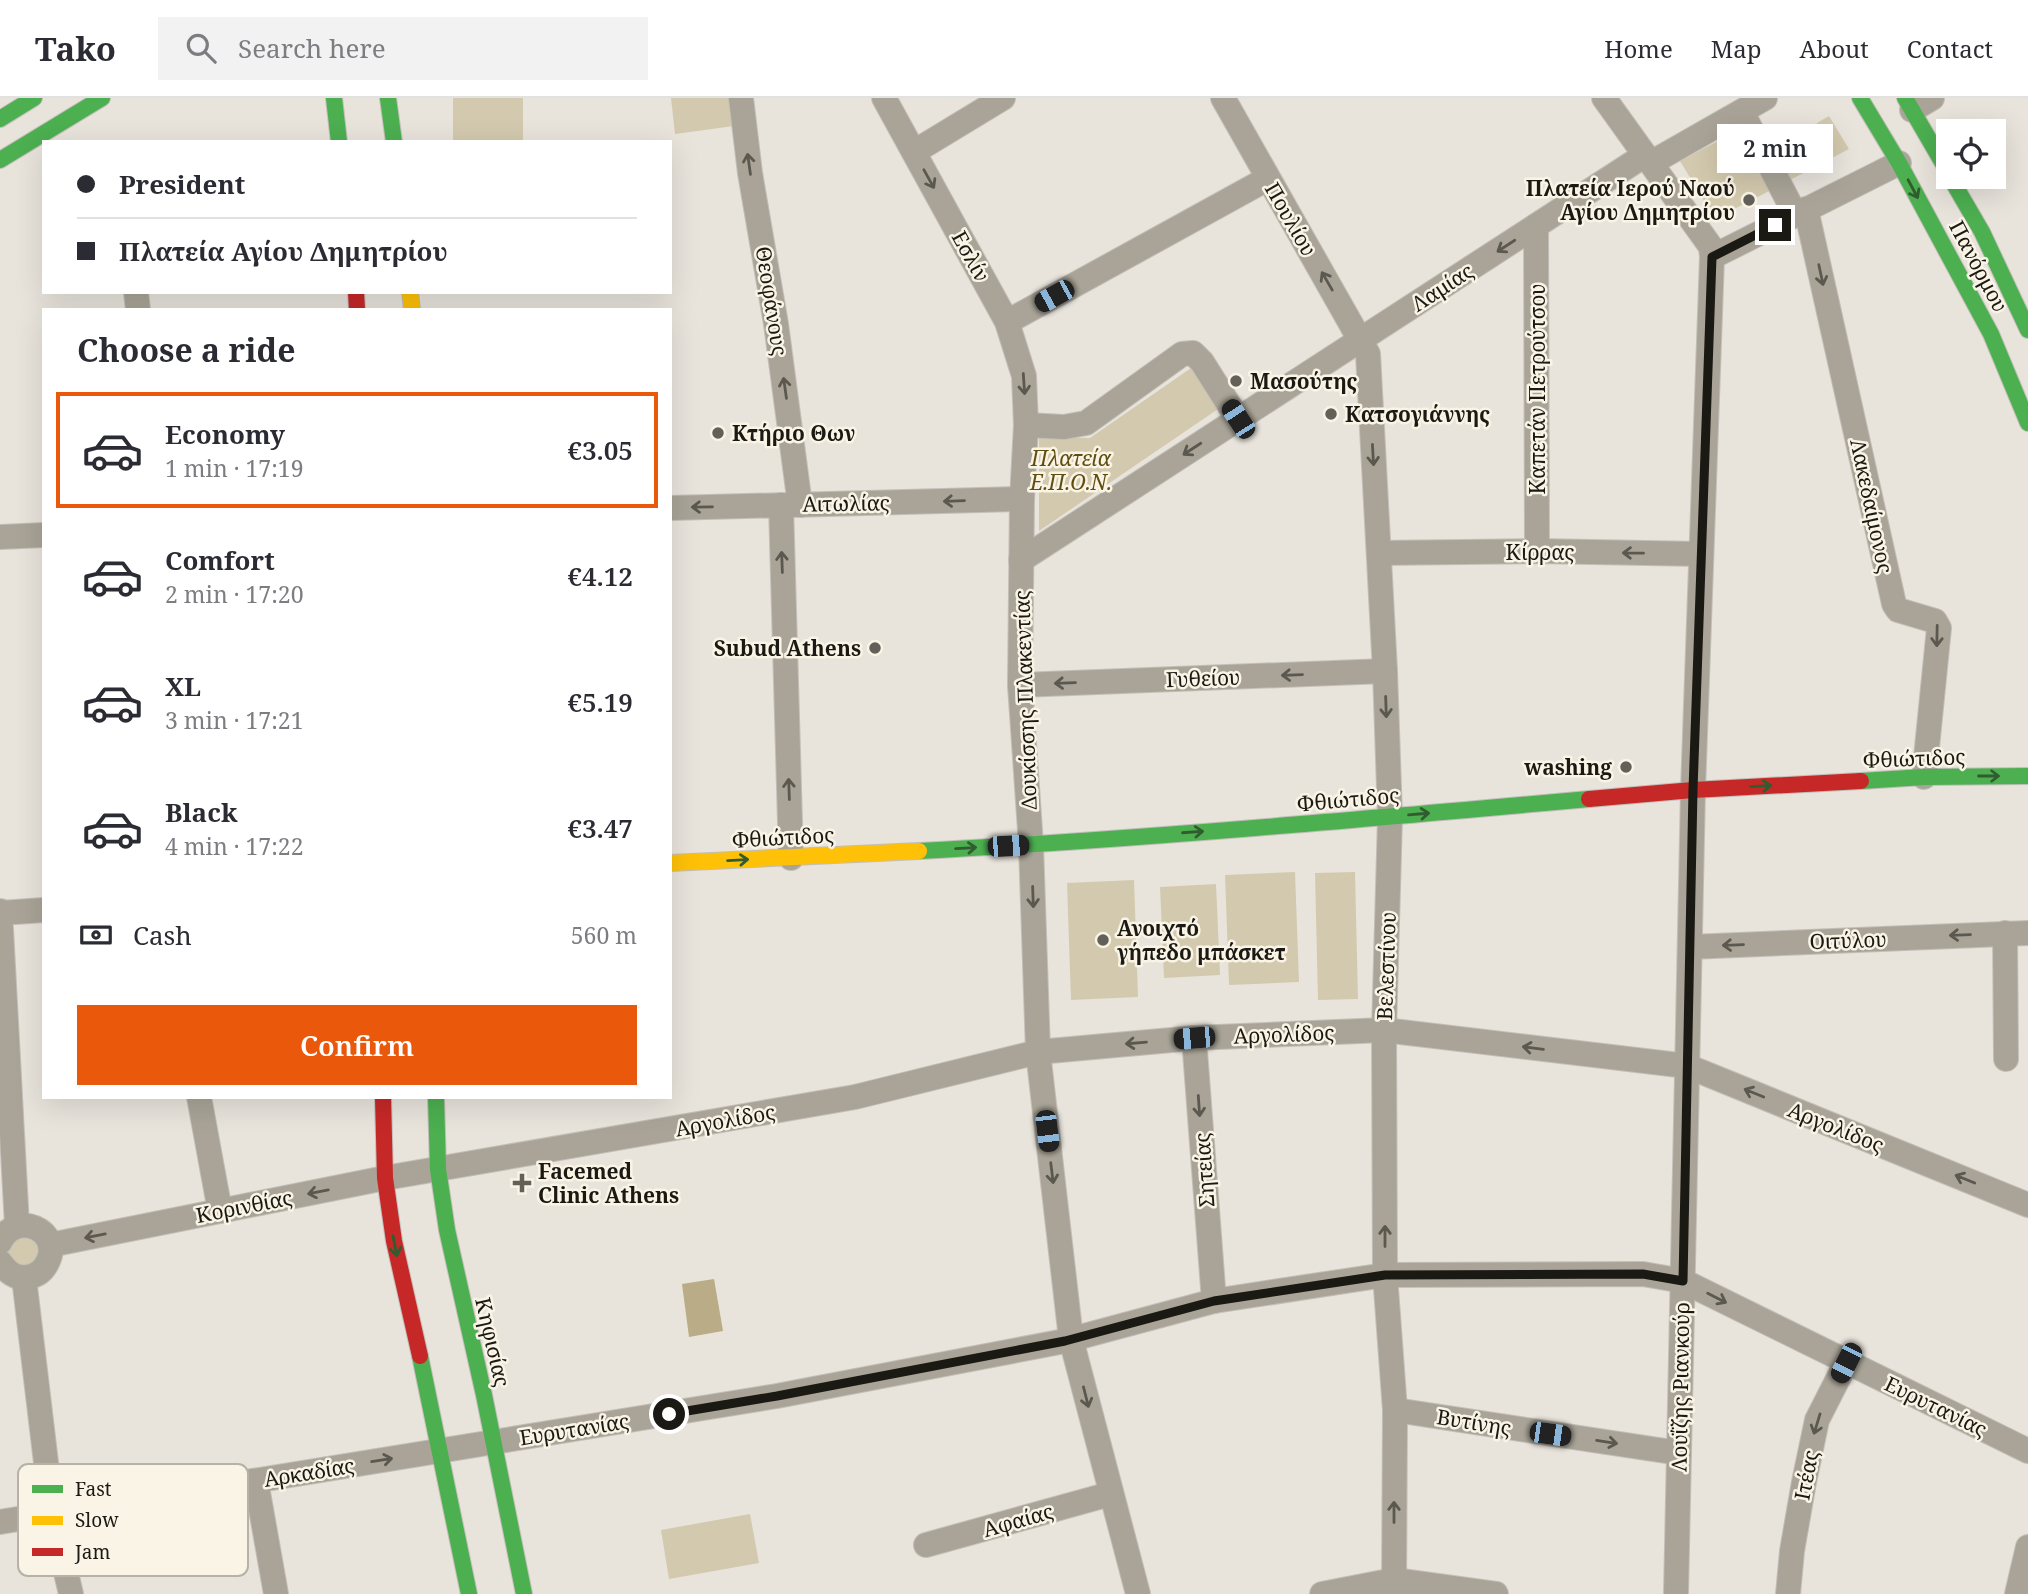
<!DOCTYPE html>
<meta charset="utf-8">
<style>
body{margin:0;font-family:"Noto Serif",serif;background:#f2f2f3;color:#2b2b33;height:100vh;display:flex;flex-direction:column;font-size:26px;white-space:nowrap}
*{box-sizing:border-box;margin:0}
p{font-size:23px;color:#7c7c81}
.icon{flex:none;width:38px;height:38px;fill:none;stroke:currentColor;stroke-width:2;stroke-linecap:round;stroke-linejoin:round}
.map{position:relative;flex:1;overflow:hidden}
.drawer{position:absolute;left:42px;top:210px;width:630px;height:791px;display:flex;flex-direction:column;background:#fff;border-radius:0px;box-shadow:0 7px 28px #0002}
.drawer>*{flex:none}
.guide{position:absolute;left:42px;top:42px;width:630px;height:154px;border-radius:0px;box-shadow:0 7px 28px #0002;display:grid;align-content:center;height:154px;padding:0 35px;background:#fff}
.tools{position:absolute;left:1936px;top:21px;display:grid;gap:14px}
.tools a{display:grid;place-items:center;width:70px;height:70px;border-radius:0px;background:#fff;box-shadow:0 7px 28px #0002;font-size:35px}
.end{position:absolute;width:32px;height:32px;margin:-16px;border:9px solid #1b1914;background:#fff;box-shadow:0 0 0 4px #fff}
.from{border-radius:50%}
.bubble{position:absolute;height:49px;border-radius:0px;background:#fff;box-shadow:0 7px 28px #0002;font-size:23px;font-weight:600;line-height:49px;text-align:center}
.car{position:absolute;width:21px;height:42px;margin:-21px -10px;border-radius:9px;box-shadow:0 0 5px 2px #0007;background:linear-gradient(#222 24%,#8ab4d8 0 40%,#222 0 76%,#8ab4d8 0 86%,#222 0)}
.guide b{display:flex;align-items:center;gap:24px;height:66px;font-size:26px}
.guide b+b{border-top:2px solid #e1e1e2}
.guide i{width:18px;height:18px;background:#2b2b33}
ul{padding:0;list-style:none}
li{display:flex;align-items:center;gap:21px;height:116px;margin:0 14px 10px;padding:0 21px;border:4px solid transparent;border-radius:0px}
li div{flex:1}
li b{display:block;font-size:26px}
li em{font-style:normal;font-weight:600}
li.current{border-color:#ea580c}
li>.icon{width:63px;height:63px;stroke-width:1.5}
h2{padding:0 35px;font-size:32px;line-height:84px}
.pay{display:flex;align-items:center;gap:18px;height:77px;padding:0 35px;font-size:26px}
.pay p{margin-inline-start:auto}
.action{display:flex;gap:14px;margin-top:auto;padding:14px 35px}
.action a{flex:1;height:80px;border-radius:0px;background:#ea580c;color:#fff;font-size:28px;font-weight:600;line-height:80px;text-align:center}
header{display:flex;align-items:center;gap:42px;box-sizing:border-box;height:98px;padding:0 35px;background:#fff;border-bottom:2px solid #e1e1e2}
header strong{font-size:33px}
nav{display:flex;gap:38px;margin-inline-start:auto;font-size:24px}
.search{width:490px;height:63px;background:#f2f2f3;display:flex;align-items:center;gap:18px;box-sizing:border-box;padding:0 24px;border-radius:0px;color:#7c7c81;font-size:26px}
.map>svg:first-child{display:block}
.green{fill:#d3c9ae}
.water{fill:#b9ac87}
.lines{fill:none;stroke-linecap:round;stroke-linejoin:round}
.street-casing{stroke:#c2bfb9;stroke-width:26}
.fast-casing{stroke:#c2bfb9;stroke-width:18}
.slow-casing{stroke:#c2bfb9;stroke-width:18}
.jam-casing{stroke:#c2bfb9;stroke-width:18}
.street{stroke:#a9a497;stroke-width:24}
.fast{stroke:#4caf50;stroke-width:16}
.slow{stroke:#ffc107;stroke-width:16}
.jam{stroke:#c62828;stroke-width:16}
.oneway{stroke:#5b584f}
.oneway2{stroke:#315c2f}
.route{stroke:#1b1914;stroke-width:9}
.poi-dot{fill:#63605a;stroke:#f9f4e5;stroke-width:2.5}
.labels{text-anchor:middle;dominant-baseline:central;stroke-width:5;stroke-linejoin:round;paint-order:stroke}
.poi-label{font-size:21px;font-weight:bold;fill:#1b1914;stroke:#f9f4e5;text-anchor:start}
.street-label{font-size:21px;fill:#1b1914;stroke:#f9f4e5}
.park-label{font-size:21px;font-style:italic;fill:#604e10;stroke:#f9f4e5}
.key{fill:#f9f4e5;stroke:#b6b2a6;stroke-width:2}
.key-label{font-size:19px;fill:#1b1914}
</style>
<header>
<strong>Tako</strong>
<div class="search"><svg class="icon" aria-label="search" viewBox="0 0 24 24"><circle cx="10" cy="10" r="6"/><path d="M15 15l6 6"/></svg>Search here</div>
<nav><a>Home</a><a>Map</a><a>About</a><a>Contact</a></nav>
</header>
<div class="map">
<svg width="2028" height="1496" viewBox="0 0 2028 1496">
<rect width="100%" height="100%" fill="#e8e4dc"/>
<!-- green -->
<g class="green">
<rect x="453" y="0" width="70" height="44"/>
<polygon points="671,0 731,0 734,28 675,36"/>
<polygon points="1829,18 1849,51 1790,82 1774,51 1815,29 1817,25"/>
<polygon points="1731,36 1743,56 1759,59 1775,90 1715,121 1680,63"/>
<polygon points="1194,268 1221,309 1039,433 1039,339 1090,340"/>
<polygon points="1295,774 1299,884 1229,887 1225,777"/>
<polygon points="1355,774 1358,901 1318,902 1315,775"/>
<polygon points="1134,782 1138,899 1071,902 1067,785"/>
<polygon points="1216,786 1220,877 1164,880 1160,789"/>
<polygon points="19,1136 36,1143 39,1156 32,1167 19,1170 6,1156 6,1150"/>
<polygon points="750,1416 759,1465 669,1481 661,1432"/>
</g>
<!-- water -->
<polygon class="water" points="714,1181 723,1233 689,1239 682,1186"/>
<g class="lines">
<defs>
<g id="street">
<polyline points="741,0 750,75 776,226 800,407"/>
<polyline points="884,0 1007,224 1024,278 1026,327 1022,401 1020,587 1031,747 1038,954 1071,1241 1138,1496"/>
<polyline points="1223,0 1368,256 1385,573 1390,719 1384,932 1385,1177 1395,1312 1394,1496"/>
<polyline points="1604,0 1711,149 1712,159 1693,692 1676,1496"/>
<polyline points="1912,12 1932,0"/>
<polyline points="1742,14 1795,116"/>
<polyline points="914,54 1003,0"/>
<polyline points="1651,65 1765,0"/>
<polyline points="1806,111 1894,506 1898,512 1935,523 1939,530 1924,679"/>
<polyline points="1536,128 1537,453"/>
<polyline points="1712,159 1899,65"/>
<polyline points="136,194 138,212"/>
<polyline points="1007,224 1267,81"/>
<polyline points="1026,327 1064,329 1086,325 1182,256 1193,255 1202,264 1238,321"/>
<polyline points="781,407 791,760"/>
<polyline points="670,410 1022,401"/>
<polyline points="0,439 44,437"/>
<polyline points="1379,455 1537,453 1701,456"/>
<polyline points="1021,462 1645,57"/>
<polyline points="1020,587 1385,573"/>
<polyline points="0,813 17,1128"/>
<polyline points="0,815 44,812"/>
<polyline points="2005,835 2006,961"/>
<polyline points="1690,849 2028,835"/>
<polyline points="1194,940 1214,1203"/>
<polyline points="199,999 220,1113"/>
<path d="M 0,1144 C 16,1111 62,1133 48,1163 C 44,1172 37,1178 27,1179 C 15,1181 7,1174 0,1164"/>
<polyline points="50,1147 385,1080 855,999 1038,954 1194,940 1384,932 1687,968 2028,1107"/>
<polyline points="24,1180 52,1415 71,1496"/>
<polyline points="1395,1312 1679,1355"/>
<polyline points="256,1383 276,1496"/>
<polyline points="0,1424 777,1298 1065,1243 1214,1203 1385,1177 1643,1176 1683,1183 2028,1353"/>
<polyline points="926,1447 1110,1396"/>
<polyline points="1322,1496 1394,1482 1496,1496"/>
<polyline points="1788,1496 1792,1453 1804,1384 1817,1322 1846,1265"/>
<polyline points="2017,1496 2028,1449"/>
</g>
<g id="fast">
<polyline points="334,0 339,44"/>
<polyline points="388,0 394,44"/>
<polyline points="1860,0 1899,65 1991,236 2028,325"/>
<polyline points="1905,0 1948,74"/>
<polyline points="0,21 34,0"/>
<polyline points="0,62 102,0"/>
<polyline points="1950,79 1982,134 2028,232"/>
<polyline points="1861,683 1924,679 2028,678"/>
<path d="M 919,753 C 1143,741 1366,721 1589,701"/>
<polyline points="436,999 438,1071 447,1132 484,1297 524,1496"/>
<polyline points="420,1258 469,1496"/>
</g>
<g id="slow">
<polyline points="410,194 412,212"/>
<polyline points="670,765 919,753"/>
</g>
<g id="jam">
<polyline points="356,194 357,212"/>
<polyline points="1589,701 1693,692 1861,683"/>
<polyline points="383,999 385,1080 394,1143 420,1258"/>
</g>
</defs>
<!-- street casing -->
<use href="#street" class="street-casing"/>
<!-- fast casing -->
<use href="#fast" class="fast-casing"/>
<!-- slow casing -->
<use href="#slow" class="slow-casing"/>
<!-- jam casing -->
<use href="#jam" class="jam-casing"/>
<!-- street -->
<use href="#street" class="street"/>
<!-- fast -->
<use href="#fast" class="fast"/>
<!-- slow -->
<use href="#slow" class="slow"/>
<!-- jam -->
<use href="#jam" class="jam"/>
</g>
<!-- one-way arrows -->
<defs><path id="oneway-shaft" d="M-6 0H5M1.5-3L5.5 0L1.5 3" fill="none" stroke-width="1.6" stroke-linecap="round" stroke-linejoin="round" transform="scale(1.75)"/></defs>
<g class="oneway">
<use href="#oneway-shaft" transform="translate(749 66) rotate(-98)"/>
<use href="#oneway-shaft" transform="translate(929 81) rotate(61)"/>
<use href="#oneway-shaft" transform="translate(1506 148) rotate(147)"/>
<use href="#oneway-shaft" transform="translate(1821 177) rotate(78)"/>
<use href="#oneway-shaft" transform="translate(1327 183) rotate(-120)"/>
<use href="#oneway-shaft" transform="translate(1024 286) rotate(86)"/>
<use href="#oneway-shaft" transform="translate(785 290) rotate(-98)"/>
<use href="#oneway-shaft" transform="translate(1192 351) rotate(147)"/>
<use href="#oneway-shaft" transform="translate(1373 357) rotate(87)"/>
<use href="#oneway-shaft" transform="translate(954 403) rotate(178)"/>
<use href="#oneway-shaft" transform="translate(702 409) rotate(179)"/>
<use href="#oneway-shaft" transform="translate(1633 455) rotate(-179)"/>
<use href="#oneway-shaft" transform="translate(782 464) rotate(-92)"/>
<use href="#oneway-shaft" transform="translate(1937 538) rotate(91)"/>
<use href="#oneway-shaft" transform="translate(1292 577) rotate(178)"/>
<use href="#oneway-shaft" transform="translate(1065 585) rotate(178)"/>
<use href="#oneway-shaft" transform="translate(1386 609) rotate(88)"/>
<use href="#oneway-shaft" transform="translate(789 691) rotate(-92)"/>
<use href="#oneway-shaft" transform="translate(1033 799) rotate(88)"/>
<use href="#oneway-shaft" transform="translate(1960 837) rotate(178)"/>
<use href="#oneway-shaft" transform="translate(1733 847) rotate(178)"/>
<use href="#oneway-shaft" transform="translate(1136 945) rotate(175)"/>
<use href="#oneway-shaft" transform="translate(1533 950) rotate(-173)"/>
<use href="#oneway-shaft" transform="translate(1754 995) rotate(-158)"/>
<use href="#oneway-shaft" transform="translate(1199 1008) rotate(86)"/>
<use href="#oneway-shaft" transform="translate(1052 1075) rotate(83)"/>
<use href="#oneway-shaft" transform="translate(1965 1081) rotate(-158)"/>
<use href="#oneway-shaft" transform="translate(318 1094) rotate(169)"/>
<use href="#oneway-shaft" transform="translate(95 1138) rotate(169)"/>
<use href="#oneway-shaft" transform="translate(1385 1138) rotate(-90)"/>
<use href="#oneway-shaft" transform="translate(1717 1200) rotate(27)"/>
<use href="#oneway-shaft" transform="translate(1086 1299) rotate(76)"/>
<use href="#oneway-shaft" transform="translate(1817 1326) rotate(107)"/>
<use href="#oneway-shaft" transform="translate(1607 1344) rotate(9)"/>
<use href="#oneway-shaft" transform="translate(382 1362) rotate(-9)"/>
<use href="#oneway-shaft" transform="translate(1394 1414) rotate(-90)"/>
</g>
<g class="oneway2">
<use href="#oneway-shaft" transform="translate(1913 91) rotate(62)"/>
<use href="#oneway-shaft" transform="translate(1989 678)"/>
<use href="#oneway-shaft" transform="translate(1761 688) rotate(-3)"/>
<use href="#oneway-shaft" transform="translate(1419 716) rotate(-5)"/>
<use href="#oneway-shaft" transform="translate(1193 734) rotate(-4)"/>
<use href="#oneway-shaft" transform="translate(966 750) rotate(-3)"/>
<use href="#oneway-shaft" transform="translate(738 762) rotate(-3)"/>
<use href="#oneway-shaft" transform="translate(395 1148) rotate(79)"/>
</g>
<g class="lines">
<!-- route -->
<polyline class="route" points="669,1316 777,1298 1065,1243 1214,1203 1385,1177 1643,1176 1683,1183 1693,692 1712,159 1775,127"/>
</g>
<!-- markers -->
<g class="poi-dot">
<circle cx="1749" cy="102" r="7"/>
<circle cx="1236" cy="283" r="7"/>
<circle cx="1331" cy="316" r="7"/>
<circle cx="718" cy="335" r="7"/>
<circle cx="875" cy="550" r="7"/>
<circle cx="1626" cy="669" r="7"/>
<circle cx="1103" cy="842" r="7"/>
<path d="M518.5 1074.5h7v7h7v7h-7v7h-7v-7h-7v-7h7z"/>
</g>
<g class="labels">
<!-- poi labels -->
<g class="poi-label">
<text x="1735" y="90" text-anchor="end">Πλατεία Ιερού Ναού<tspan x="1735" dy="24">Αγίου Δημητρίου</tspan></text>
<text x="1250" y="283">Μασούτης</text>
<text x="1345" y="316">Κατσογιάννης</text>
<text x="732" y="335">Κτήριο Θων</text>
<text x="861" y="550" text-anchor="end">Subud Athens</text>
<text x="1612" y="669" text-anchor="end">washing</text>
<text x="1117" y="830">Ανοιχτό<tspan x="1117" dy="24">γήπεδο μπάσκετ</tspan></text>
<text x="538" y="1073">Facemed<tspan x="538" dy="24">Clinic Athens</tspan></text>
</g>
<!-- street labels -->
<g class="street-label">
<text transform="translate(1291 121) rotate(60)">Πουλίου</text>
<text transform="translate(971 158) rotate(61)">Εσλίν</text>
<text transform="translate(1979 168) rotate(62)">Πανόρμου</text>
<text transform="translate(1442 189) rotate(-33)">Λαμίας</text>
<text transform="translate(772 203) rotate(81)">Θεοφάνους</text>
<text transform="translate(1537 291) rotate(-90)">Καπετάν Πετρούτσου</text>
<text transform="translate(846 405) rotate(-1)">Αιτωλίας</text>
<text transform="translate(1872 408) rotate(78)">Λακεδαίμονος</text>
<text x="1540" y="454">Κίρρας</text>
<text transform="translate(1203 580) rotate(-2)">Γυθείου</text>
<text transform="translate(1025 602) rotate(-92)">Δουκίσσης Πλακεντίας</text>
<text transform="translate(1914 660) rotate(-2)">Φθιώτιδος</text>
<text transform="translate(1348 701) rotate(-5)">Φθιώτιδος</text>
<text transform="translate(783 739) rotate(-3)">Φθιώτιδος</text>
<text transform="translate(1848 842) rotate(-2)">Οιτύλου</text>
<text transform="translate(1386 868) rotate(-88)">Βελεστίνου</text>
<text transform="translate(1284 936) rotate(-2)">Αργολίδος</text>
<text transform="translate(725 1022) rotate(-10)">Αργολίδος</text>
<text transform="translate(1836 1029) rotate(22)">Αργολίδος</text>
<text transform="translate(1204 1072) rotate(-94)">Σητείας</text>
<text transform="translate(244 1108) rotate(-11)">Κορινθίας</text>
<text transform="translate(493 1244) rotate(77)">Κηφισίας</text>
<text transform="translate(1680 1289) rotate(-89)">Λουΐζης Ριανκούρ</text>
<text transform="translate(1936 1308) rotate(26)">Ευρυτανίας</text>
<text transform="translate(1474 1324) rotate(9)">Βυτίνης</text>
<text transform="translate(574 1331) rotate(-9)">Ευρυτανίας</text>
<text transform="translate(309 1374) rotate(-9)">Αρκαδίας</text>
<text transform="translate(1806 1377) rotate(-79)">Ιτέας</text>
<text transform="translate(1018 1422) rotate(-16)">Αφαίας</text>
</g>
<!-- park labels -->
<g class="park-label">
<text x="1071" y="360">Πλατεία<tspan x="1071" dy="24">Ε.Π.Ο.Ν.</tspan></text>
</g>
</g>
<!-- legend -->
<rect x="18" y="1366" width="230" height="112" rx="10" class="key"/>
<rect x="32" y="1387" width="31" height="8" fill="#4caf50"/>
<rect x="32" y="1418" width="31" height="9" fill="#ffc107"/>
<rect x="32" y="1450" width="31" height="8" fill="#c62828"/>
<g class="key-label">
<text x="75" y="1398">Fast</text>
<text x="75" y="1429">Slow</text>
<text x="75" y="1461">Jam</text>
</g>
</svg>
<div class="tools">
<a><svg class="icon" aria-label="locate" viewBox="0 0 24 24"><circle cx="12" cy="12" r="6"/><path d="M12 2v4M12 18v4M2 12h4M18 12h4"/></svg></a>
</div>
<i class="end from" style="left:669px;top:1316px"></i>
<i class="end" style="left:1775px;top:127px"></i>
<div class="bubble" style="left:1717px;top:26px;width:116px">2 min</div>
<i class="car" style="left:1054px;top:198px;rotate:241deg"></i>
<i class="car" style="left:1238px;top:321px;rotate:327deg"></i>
<i class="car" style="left:1008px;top:748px;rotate:87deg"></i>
<i class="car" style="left:1194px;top:940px;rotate:265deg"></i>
<i class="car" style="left:1047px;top:1033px;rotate:173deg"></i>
<i class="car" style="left:1846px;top:1265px;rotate:207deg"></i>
<i class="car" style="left:1550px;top:1336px;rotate:98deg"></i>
<div class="guide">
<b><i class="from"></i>President</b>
<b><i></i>Πλατεία Αγίου Δημητρίου</b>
</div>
<section class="drawer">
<h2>Choose a ride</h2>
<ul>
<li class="current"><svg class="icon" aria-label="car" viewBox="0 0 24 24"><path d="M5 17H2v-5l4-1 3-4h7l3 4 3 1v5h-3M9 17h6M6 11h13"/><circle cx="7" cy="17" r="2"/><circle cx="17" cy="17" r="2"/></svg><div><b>Economy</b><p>1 min · 17:19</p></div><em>€3.05</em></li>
<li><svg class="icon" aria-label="car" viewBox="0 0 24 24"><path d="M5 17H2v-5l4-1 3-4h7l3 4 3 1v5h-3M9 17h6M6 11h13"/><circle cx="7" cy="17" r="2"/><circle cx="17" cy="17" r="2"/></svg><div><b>Comfort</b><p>2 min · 17:20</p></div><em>€4.12</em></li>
<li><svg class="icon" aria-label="car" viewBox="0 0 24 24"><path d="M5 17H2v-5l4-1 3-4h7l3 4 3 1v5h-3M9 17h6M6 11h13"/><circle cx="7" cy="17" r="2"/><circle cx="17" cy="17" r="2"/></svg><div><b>XL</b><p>3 min · 17:21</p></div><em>€5.19</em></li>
<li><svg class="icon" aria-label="car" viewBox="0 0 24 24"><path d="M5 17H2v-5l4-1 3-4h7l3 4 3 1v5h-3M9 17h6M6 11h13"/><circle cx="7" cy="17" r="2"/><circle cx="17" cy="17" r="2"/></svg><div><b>Black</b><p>4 min · 17:22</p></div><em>€3.47</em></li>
</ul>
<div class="pay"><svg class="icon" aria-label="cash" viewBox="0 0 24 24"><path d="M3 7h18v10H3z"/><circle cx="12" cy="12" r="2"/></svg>Cash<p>560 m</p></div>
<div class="action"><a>Confirm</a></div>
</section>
</div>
